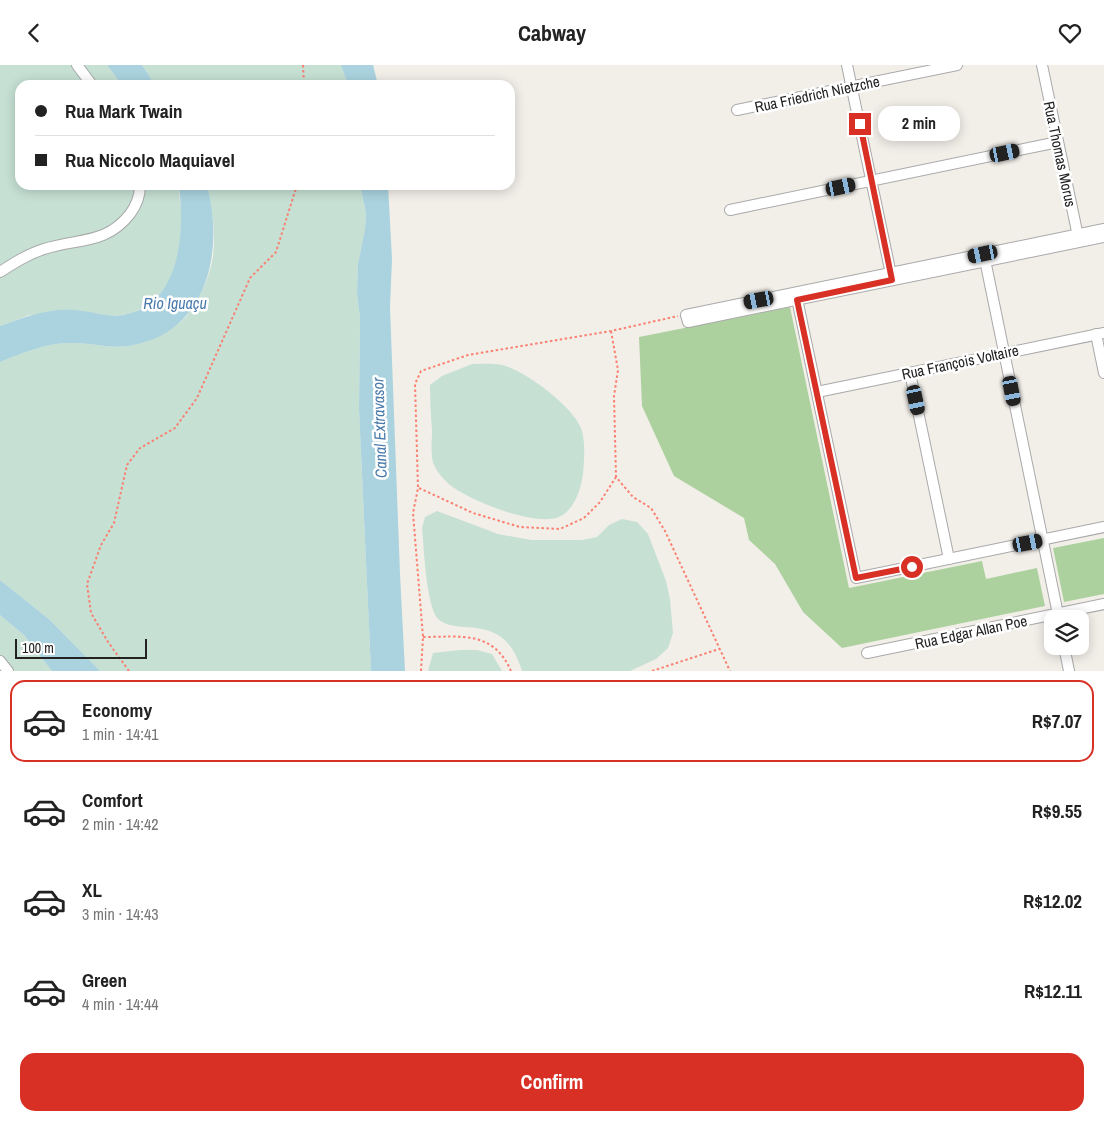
<!DOCTYPE html>
<meta charset="utf-8">
<style>
body{margin:0;font-family:"Archivo Narrow",sans-serif;background:#f2f2f2;color:#222;height:100vh;display:flex;flex-direction:column;font-size:19px;white-space:nowrap}
*{box-sizing:border-box;margin:0}
p{font-size:16px;color:#767676}
.icon{flex:none;width:28px;height:28px;fill:none;stroke:currentColor;stroke-width:2;stroke-linecap:round;stroke-linejoin:round}
.map{position:relative;height:606px;overflow:hidden}
.details{display:flex;flex-direction:column;background:#fff;flex:1}
.details>*{flex:none}
.banner{position:absolute;left:15px;top:15px;width:500px;height:110px;border-radius:15px;box-shadow:0 2px 12px #0003;display:grid;align-content:center;height:110px;padding:0 20px;background:#fff}
.fabs{position:absolute;left:1044px;top:545px;display:grid;gap:10px}
.fabs a{display:grid;place-items:center;width:45px;height:45px;border-radius:10px;background:#fff;box-shadow:0 2px 12px #0003;font-size:25px}
.scale{position:absolute;left:15px;bottom:12px;width:132px;box-sizing:border-box;padding-left:5px;border:2px solid #222;border-top:0;font-size:14px;line-height:18px;white-space:nowrap;color:#222;-webkit-text-stroke:4px #fff;paint-order:stroke}
.end{position:absolute;width:22px;height:22px;margin:-11px;border:6px solid #d93025;background:#fff;box-shadow:0 0 0 2px #fff}
.from{border-radius:50%}
.bubble{position:absolute;height:35px;border-radius:15px;background:#fff;box-shadow:0 2px 12px #0003;font-size:16px;font-weight:700;line-height:35px;text-align:center}
.car{position:absolute;width:15px;height:30px;margin:-15px -8px;border-radius:6px;box-shadow:0 0 4px 1px #0007;background:linear-gradient(#222 24%,#8ab4d8 0 40%,#222 0 76%,#8ab4d8 0 86%,#222 0)}
.banner b{display:flex;align-items:center;gap:18px;height:48px;font-size:19px}
.banner b+b{border-top:1px solid #e0e0e0}
.banner i{width:12px;height:12px;background:#222}
ul{padding:9px 0 0;list-style:none}
li{display:flex;align-items:center;gap:15px;height:82px;margin:0 10px 8px;padding:0 10px;border:2px solid transparent;border-radius:15px}
li div{flex:1}
li b{display:block;font-size:19px}
li em{font-style:normal;font-weight:700}
li.active{border-color:#d93025}
li>.icon{width:45px;height:45px;stroke-width:1.5}
.action{display:flex;gap:10px;margin-top:auto;padding:10px 20px}
.action a{flex:1;height:58px;border-radius:15px;background:#d93025;color:#fff;font-size:20px;font-weight:700;line-height:58px;text-align:center}
header{display:flex;justify-content:space-between;align-items:center;height:65px;padding:0 20px;background:#fff;font-size:22px;font-weight:700}
.map>svg:first-child{display:block}
.forest{fill:#add19e}
.wetland{fill:#c6e0d4}
.water{fill:#aad3df}
.lines{fill:none;stroke-linecap:round;stroke-linejoin:round}
.minor-casing{stroke:#a9a9a9;stroke-width:12}
.path{stroke:#fa8072;stroke-width:2;stroke-dasharray:2.5 2.5;stroke-linecap:butt}
.minor{stroke:#fff;stroke-width:10}
.route{stroke:#d93025;stroke-width:6}
.labels{text-anchor:middle;dominant-baseline:central;stroke-width:5;stroke-linejoin:round;paint-order:stroke}
.street-label{font-size:15px;fill:#222;stroke:#fff}
.water-label{font-size:16px;font-style:italic;fill:#4a7aab;stroke:#fff}
</style>
<header><svg class="icon" aria-label="back" viewBox="0 0 24 24"><path d="M15 5l-7 7 7 7"/></svg>Cabway<svg class="icon" aria-label="heart" viewBox="0 0 24 24"><path d="M12 20l-8-8c-3-5 5-10 8-4 3-6 11-1 8 4z"/></svg></header>
<div class="map">
<svg width="1104" height="606" viewBox="0 0 1104 606">
<rect width="100%" height="100%" fill="#f2efe9"/>
<!-- forest -->
<g class="forest">
<polygon points="790,242 849,523 982,496 986,514 1037,503 1045,541 842,583 803,547 775,499 749,475 744,453 674,411 642,341 639,272"/>
<polygon points="1104,473 1104,529 1064,537 1053,483"/>
</g>
<!-- wetland -->
<g class="wetland">
<polygon points="0,0 107,0 122,20 20,20 20,120 178,120 181,142 181,168 178,192 170,216 159,230 146,242 128,249 112,251 93,248 29,250 0,261"/>
<polygon points="142,0 341,0 348,20 155,20"/>
<path d="M 207,120 L 360,120 L 366,148 L 365,164 L 358,199 L 357,228 L 360,253 L 359,344 L 371,606 L 100,606 L 50,555 L 0,515 L 0,297 C 23,288 44,278 69,278 C 91,277 112,285 134,280 C 151,277 179,262 189,248 C 200,234 210,210 213,192 C 216,169 212,142 207,120 Z"/>
<path d="M 472,299 C 483,299 496,298 506,301 C 529,309 572,341 581,363 C 586,377 584,395 583,409 C 581,424 575,443 561,451 C 538,464 469,435 450,420 C 443,414 438,408 434,400 C 430,390 432,377 432,366 C 431,351 430,336 430,320 L 442,311 Z"/>
<path d="M 437,446 L 498,469 L 531,475 L 582,475 L 597,472 L 609,460 L 622,454 L 637,457 L 648,469 L 666,516 L 670,534 L 673,568 L 668,583 L 656,594 L 630,606 L 522,606 C 512,574 497,563 463,562 C 455,561 445,560 438,554 C 426,541 424,483 422,463 L 425,452 Z"/>
<polygon points="0,550 24,570 52,606 0,606"/>
<polygon points="460,585 477,585 492,589 502,606 428,606 433,588"/>
</g>
<!-- water -->
<g class="water">
<polygon points="107,0 142,0 155,20 122,20"/>
<polygon points="341,0 373,0 378,20 348,20"/>
<path d="M 178,120 L 207,120 C 224,184 209,265 134,280 C 112,285 91,277 69,278 C 45,278 23,288 0,297 L 0,261 C 24,252 49,243 74,245 C 92,246 110,254 127,249 C 170,240 181,192 181,154 C 181,143 181,131 178,120 Z"/>
<polygon points="360,120 388,120 392,194 390,242 400,509 405,606 371,606 359,344 360,253 357,228 358,199 365,164 366,148"/>
<polygon points="0,515 50,555 100,606 52,606 24,570 0,550"/>
</g>
<g class="lines">
<defs>
<g id="minor">
<polyline points="77,0 92,20"/>
<polyline points="847,0 892,214"/>
<polyline points="1042,0 1079,176"/>
<polyline points="737,45 957,0"/>
<polyline points="730,145 1058,77"/>
<polyline points="1104,164 686,250 688,257 1104,172"/>
<polyline points="984,190 1059,554"/>
<path d="M 0,207 C 14,198 28,189 44,184 C 77,173 106,180 130,149 C 136,141 140,130 140,120"/>
<polyline points="796,229 856,513 1104,462"/>
<polyline points="1096,269 1104,308"/>
<polyline points="910,308 949,494"/>
<polyline points="817,327 1104,268"/>
<polyline points="1064,581 1069,606"/>
<polyline points="867,588 1104,539"/>
<polyline points="0,596 8,606"/>
</g>
</defs>
<!-- minor casing -->
<use href="#minor" class="minor-casing"/>
<!-- path -->
<g class="path">
<polyline points="303,0 304,20"/>
<polyline points="611,266 618,305 614,331 616,412 633,432 651,443 665,466 730,606"/>
<polyline points="419,423 473,448 520,462 560,464 584,453 600,437 616,412"/>
<path d="M 423,572 C 461,572 493,565 511,606"/>
<polyline points="129,606 108,577 91,548 87,519 101,480 114,458 127,400 140,383 175,363 197,333 250,213 276,187 297,120"/>
<polyline points="421,606 423,572 413,448 418,423 415,319 421,306 468,290 611,266 678,251"/>
<polyline points="652,606 719,584"/>
</g>
<!-- minor -->
<use href="#minor" class="minor"/>
</g>
<g class="lines">
<!-- route -->
<polyline class="route" points="860,59 892,215 797,235 856,513 912,502"/>
</g>
<g class="labels">
<!-- street labels -->
<g class="street-label">
<text transform="translate(817 29) rotate(-12)">Rua Friedrich Nietzche</text>
<text transform="translate(1060 89) rotate(78)">Rua Thomas Morus</text>
<text transform="translate(960 297) rotate(-12)">Rua François Voltaire</text>
<text transform="translate(971 567) rotate(-12)">Rua Edgar Allan Poe</text>
</g>
<!-- water labels -->
<g class="water-label">
<text x="175" y="238">Rio Iguaçu</text>
<text transform="translate(379 363) rotate(-92)">Canal Extravasor</text>
</g>
</g>
</svg>
<div class="fabs">
<a><svg class="icon" aria-label="layers" viewBox="0 0 24 24"><path d="M12 4l9 5-9 5-9-5zM3 14l9 5 9-5"/></svg></a>
</div>
<div class="scale">100 m</div>
<i class="end from" style="left:912px;top:502px"></i>
<i class="end" style="left:860px;top:59px"></i>
<div class="bubble" style="left:878px;top:41px;width:82px">2 min</div>
<i class="car" style="left:1005px;top:88px;rotate:78deg"></i>
<i class="car" style="left:841px;top:122px;rotate:78deg"></i>
<i class="car" style="left:983px;top:189px;rotate:258deg"></i>
<i class="car" style="left:759px;top:235px;rotate:259deg"></i>
<i class="car" style="left:1012px;top:326px;rotate:169deg"></i>
<i class="car" style="left:916px;top:335px;rotate:168deg"></i>
<i class="car" style="left:1028px;top:478px;rotate:79deg"></i>
<div class="banner">
<b><i class="from"></i>Rua Mark Twain</b>
<b><i></i>Rua Niccolo Maquiavel</b>
</div>
</div>
<section class="details">
<ul>
<li class="active"><svg class="icon" aria-label="car" viewBox="0 0 24 24"><path d="M5 17H2v-5l4-1 3-4h7l3 4 3 1v5h-3M9 17h6M6 11h13"/><circle cx="7" cy="17" r="2"/><circle cx="17" cy="17" r="2"/></svg><div><b>Economy</b><p>1 min · 14:41</p></div><em>R$7.07</em></li>
<li><svg class="icon" aria-label="car" viewBox="0 0 24 24"><path d="M5 17H2v-5l4-1 3-4h7l3 4 3 1v5h-3M9 17h6M6 11h13"/><circle cx="7" cy="17" r="2"/><circle cx="17" cy="17" r="2"/></svg><div><b>Comfort</b><p>2 min · 14:42</p></div><em>R$9.55</em></li>
<li><svg class="icon" aria-label="car" viewBox="0 0 24 24"><path d="M5 17H2v-5l4-1 3-4h7l3 4 3 1v5h-3M9 17h6M6 11h13"/><circle cx="7" cy="17" r="2"/><circle cx="17" cy="17" r="2"/></svg><div><b>XL</b><p>3 min · 14:43</p></div><em>R$12.02</em></li>
<li><svg class="icon" aria-label="car" viewBox="0 0 24 24"><path d="M5 17H2v-5l4-1 3-4h7l3 4 3 1v5h-3M9 17h6M6 11h13"/><circle cx="7" cy="17" r="2"/><circle cx="17" cy="17" r="2"/></svg><div><b>Green</b><p>4 min · 14:44</p></div><em>R$12.11</em></li>
</ul>
<div class="action"><a>Confirm</a></div>
</section>
